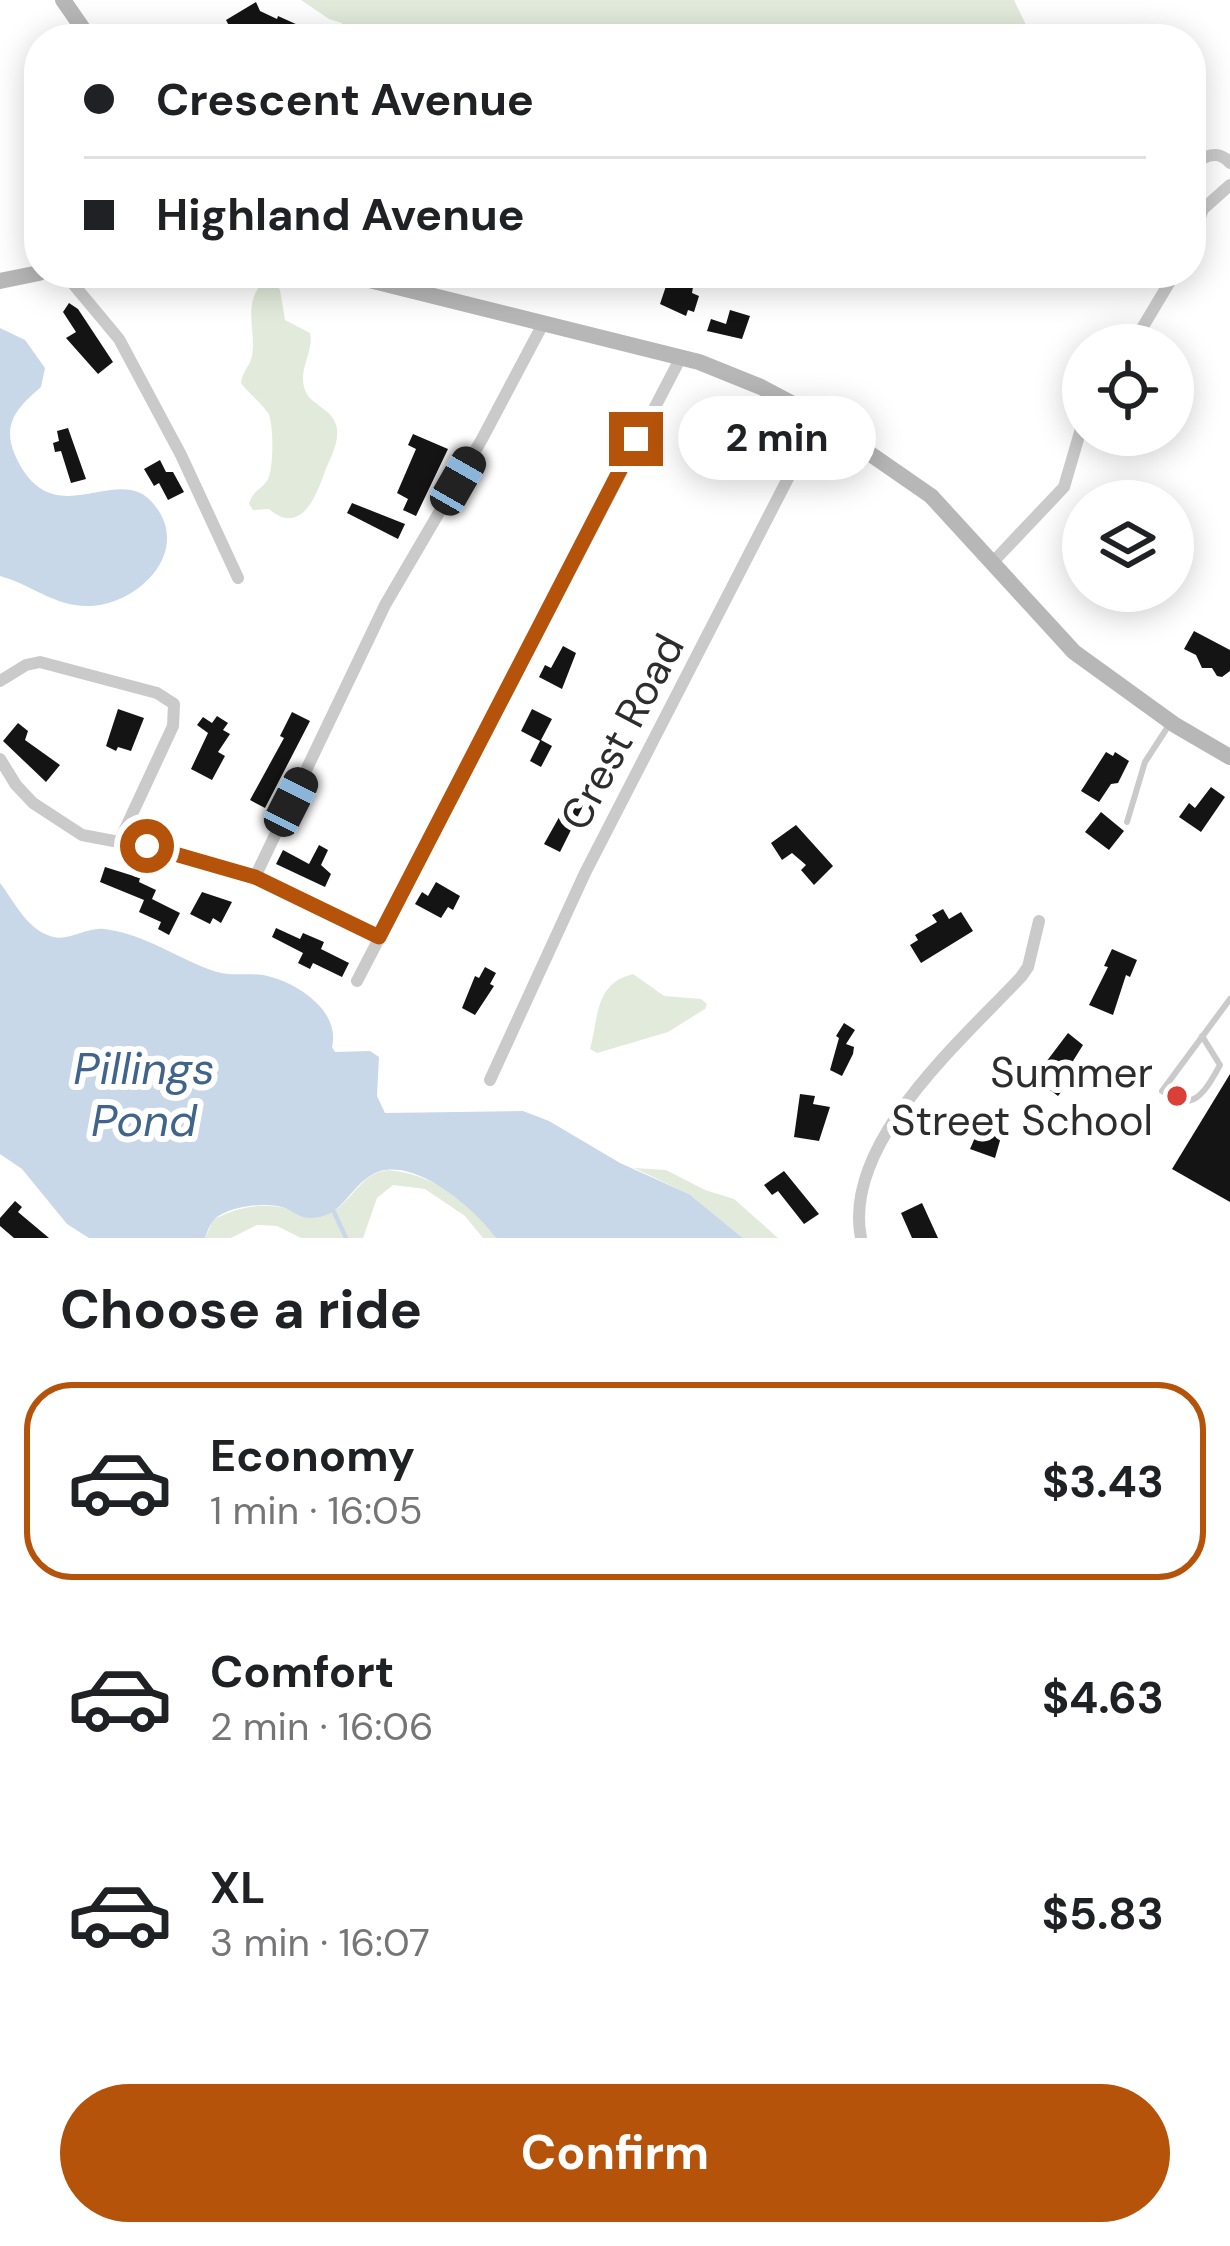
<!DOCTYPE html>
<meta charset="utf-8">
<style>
body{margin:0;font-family:"DM Sans",sans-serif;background:#f6f6f6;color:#202124;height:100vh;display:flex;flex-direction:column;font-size:45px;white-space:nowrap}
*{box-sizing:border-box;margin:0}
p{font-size:39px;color:#757577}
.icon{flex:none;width:66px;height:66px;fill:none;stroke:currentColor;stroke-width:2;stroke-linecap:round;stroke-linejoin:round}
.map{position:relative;height:1238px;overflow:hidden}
.panel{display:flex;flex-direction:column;background:#fff;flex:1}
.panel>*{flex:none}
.top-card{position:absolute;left:24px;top:24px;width:1182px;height:264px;border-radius:48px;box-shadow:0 6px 30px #0003;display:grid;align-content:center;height:264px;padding:0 60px;background:#fff}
.fabs{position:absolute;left:1062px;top:324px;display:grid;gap:24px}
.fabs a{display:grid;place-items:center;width:132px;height:132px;border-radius:50%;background:#fff;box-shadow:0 6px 30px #0003;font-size:60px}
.end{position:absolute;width:54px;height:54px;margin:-27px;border:15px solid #b45309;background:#fff;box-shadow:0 0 0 6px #fff}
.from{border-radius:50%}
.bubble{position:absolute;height:84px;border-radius:42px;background:#fff;box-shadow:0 6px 30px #0003;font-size:39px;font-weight:700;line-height:84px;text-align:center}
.car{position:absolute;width:36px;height:72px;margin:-36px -18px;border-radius:15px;box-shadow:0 0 9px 3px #0007;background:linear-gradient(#222 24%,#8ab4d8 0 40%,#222 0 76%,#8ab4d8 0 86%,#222 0)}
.top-card b{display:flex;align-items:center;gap:42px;height:114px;font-size:45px}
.top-card b+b{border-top:3px solid #e0e0e0}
.top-card i{width:30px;height:30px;background:#202124}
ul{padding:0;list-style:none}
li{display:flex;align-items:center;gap:36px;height:198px;margin:0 24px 18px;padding:0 36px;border:6px solid transparent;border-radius:48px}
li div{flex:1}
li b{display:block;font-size:45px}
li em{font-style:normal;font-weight:700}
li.current{border-color:#b45309}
li>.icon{width:108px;height:108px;stroke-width:1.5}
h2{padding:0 60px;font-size:54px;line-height:144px}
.primary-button{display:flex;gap:24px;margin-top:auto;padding:24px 60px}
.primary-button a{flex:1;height:138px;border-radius:72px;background:#b45309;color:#fff;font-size:48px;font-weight:700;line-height:138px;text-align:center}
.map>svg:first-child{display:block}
.green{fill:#e1eadb}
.water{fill:#c8d8e9}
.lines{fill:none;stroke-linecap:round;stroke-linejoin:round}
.stream{stroke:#c8d8e9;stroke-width:4.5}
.building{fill:#141414}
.service{stroke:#cacaca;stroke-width:6}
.minor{stroke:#cacaca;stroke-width:12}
.secondary{stroke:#b7b7b7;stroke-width:16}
.route{stroke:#b45309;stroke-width:15}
.poi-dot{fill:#db4038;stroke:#fff;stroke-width:4.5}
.labels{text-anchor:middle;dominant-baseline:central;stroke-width:12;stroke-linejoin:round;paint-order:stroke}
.street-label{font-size:42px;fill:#2d2d2d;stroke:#fff}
.poi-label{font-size:42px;fill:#2d2d2d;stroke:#fff;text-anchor:end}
.water-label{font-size:45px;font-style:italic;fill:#40648a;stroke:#fff}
</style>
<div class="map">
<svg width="1230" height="1238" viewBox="0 0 1230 1238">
<rect width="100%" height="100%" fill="#fff"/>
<!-- green -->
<g class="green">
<polygon points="301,0 1014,0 1026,25 1040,39 975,39 971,34 970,39 335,39 342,23 329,19"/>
<path d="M 267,279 L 273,279 L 280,290 L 285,320 L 310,333 C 314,351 299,367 304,387 C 308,406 334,407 337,429 C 339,444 329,460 324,474 C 315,500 299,535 269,509 L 253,510 L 249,504 C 253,491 259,491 267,481 C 274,472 274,422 268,413 C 261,402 249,394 241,383 C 242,372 250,366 252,356 C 257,331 240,300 267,279 Z"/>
<path d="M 633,974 L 664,996 L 701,999 L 707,1004 L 705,1009 L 668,1032 L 597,1053 L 590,1049 C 599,1017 594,984 633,974 Z"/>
<polygon points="634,1168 666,1170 705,1190 734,1199 778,1238 743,1238 689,1194"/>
<path d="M 388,1170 C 432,1174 471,1201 496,1238 L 483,1238 L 465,1216 L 425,1189 L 393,1185 L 377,1198 L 363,1238 L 301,1238 L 277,1226 L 257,1225 L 231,1238 L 205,1238 L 213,1220 C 236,1207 263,1202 288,1209 C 303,1214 311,1219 326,1214 C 351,1207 358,1173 388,1170 Z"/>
</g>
<!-- water -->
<g class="water">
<path d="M 0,328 L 25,340 L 45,368 L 41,387 C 19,406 1,423 15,455 C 51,537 114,464 150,500 C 196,547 140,606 87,606 C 54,606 30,584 0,576 Z"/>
<path d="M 0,883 C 14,901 26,928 50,936 C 68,943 85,927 104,929 C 146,934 177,959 217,972 C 232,976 247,973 263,975 C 295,981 341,1010 332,1047 L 335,1052 L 370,1051 L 379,1057 L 377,1096 L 385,1113 L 523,1111 L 549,1121 L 620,1163 L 689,1194 L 743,1238 L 496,1238 C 475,1208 408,1150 370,1176 C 347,1191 342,1217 311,1218 C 300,1218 294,1212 285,1208 C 268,1201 225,1206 213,1221 C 209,1226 207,1232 205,1238 L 89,1238 L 67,1224 L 22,1169 L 0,1154 Z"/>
</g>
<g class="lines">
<!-- stream -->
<polyline class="stream" points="334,1212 346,1238"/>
</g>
<!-- building -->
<g class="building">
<polygon points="256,2 260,11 277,19 278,16 329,39 273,39 259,32 246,39 236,39 226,20"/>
<polygon points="667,283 693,287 692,293 699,296 694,312 688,310 686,316 660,304"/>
<polygon points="69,303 78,309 113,362 98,374 66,338 76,332 63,312"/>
<polygon points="730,310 750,316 742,339 707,331 711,319 726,324"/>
<polygon points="760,424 774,432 758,459 731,443 742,425 755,433"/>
<polygon points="68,428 86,479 71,483 61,451 55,452 53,443 59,441 57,431"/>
<polygon points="413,434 448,449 416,516 403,510 408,499 397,493 416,449 408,445"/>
<polygon points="160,460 166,472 173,472 184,492 168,500 159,483 154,486 144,469"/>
<polygon points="352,503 405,524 398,539 347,513"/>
<polygon points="1194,631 1230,650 1230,671 1222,677 1217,676 1212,668 1202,668 1196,655 1184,649"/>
<polygon points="563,646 576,653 562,689 539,677 545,665 551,668"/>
<polygon points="118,709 144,718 131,751 118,747 116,751 106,746"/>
<polygon points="532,709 552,719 541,740 552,746 541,767 530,761 540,741 521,731"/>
<polygon points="292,712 310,721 265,808 250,800 284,738 280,736"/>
<polygon points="217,716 228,723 223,730 230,734 218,752 225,756 212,780 191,769 208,733 197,725 203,717 212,723"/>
<polygon points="18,723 28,731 25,740 60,765 46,782 3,741"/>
<polygon points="1106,752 1113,756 1115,752 1129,761 1118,783 1111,784 1099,802 1081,791"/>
<polygon points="1211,787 1225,797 1201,832 1179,817 1189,803 1195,808"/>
<polygon points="571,796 583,801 583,806 560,852 544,844"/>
<polygon points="1101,812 1124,831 1109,850 1085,832"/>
<polygon points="796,825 833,866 814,885 801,870 806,865 792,853 782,860 771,843"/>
<polygon points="319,845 328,850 321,865 331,874 325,887 276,864 283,850 309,864"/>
<polygon points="105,867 140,878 139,882 156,890 152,899 180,913 169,935 158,929 161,922 139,912 144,900 100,882"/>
<polygon points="436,882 460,896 453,910 448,907 441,918 415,904 422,892 428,896"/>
<polygon points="202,892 232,902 221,923 213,918 210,924 190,914"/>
<polygon points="943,909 949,919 961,912 973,931 921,963 910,945 918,940 915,935 937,922 932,915"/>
<polygon points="276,928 300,939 303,933 324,942 321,949 349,963 342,977 313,963 310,969 298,963 303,953 272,937"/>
<polygon points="1112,949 1137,960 1130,977 1126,975 1113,1015 1089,1005 1108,967 1104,966"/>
<polygon points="485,967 496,973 490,984 494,986 475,1015 462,1008 475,976 479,978"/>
<polygon points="844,1023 855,1030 846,1044 854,1047 853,1054 842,1076 830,1070 839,1038 836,1036"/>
<polygon points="1068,1033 1083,1045 1063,1077 1069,1082 1058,1096 1034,1078"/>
<polygon points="1230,1074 1230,1202 1172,1169"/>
<polygon points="800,1094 815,1096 813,1104 830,1107 819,1141 794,1137"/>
<polygon points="986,1112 1005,1123 995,1158 970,1149"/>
<polygon points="784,1171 819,1214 804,1224 778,1191 772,1195 764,1185"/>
<polygon points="15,1201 22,1207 18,1212 49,1238 14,1238 0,1226 0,1218"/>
<polygon points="922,1203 938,1238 912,1238 901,1213"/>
</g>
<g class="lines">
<!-- service -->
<g class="service">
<polyline points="1127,822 1145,762 1169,725"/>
<path d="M 1202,1036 L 1220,1065 C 1205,1092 1193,1115 1162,1091 L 1230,999"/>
</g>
<!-- minor -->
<g class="minor">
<path d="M 1203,209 L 1194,185 L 1196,162 C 1208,154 1220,151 1230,163"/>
<polyline points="1191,241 1203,209 1230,185"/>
<polyline points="64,273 119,339 181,455 238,578"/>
<polyline points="1132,345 1175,273"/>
<polyline points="993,562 1064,487 1083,422"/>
<polyline points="0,681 26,665 40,662 157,693 174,704 173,726 120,840"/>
<polyline points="0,759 16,785 33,803 82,835 172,852 255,877 378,937"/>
<polyline points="255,877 385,605 482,439 544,322"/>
<polyline points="357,981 681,357"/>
<polyline points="490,1080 585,873 819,418"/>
<path d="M 861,1238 C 842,1143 961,1041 1021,977 L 1028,967 L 1039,921"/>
</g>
<!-- secondary -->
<g class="secondary">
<polyline points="63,0 90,39"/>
<polyline points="341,273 699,362 761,387 814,415 931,496 1074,652 1175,725 1230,757"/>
<polyline points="0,281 39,273"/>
</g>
</g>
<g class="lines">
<!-- route -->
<polyline class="route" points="147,846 255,877 379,937 636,439"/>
</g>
<!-- markers -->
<circle class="poi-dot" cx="1177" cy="1096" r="12"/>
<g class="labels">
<!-- street labels -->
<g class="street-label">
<text transform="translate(622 732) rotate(-62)">Crest Road</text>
</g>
<!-- poi labels -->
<g class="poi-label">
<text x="1153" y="1072">Summer<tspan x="1153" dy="48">Street School</tspan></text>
</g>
<!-- water labels -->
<g class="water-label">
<text x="144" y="1068">Pillings<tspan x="144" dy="52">Pond</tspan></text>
</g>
</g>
</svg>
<div class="fabs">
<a><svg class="icon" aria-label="locate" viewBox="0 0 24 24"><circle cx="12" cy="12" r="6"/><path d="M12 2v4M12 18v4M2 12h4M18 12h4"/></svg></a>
<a><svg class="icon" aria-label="layers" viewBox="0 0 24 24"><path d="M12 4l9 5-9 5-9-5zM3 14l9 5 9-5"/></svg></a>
</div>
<i class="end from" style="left:147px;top:846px"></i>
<i class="end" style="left:636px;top:439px"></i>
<div class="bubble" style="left:678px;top:396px;width:198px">2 min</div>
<i class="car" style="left:458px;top:481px;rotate:30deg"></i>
<i class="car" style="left:291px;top:802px;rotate:27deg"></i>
<div class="top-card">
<b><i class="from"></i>Crescent Avenue</b>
<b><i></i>Highland Avenue</b>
</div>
</div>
<section class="panel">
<h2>Choose a ride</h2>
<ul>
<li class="current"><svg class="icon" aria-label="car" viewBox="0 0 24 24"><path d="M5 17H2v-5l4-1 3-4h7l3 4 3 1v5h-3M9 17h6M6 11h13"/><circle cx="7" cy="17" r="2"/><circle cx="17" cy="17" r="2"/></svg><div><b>Economy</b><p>1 min · 16:05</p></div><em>$3.43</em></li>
<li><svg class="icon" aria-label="car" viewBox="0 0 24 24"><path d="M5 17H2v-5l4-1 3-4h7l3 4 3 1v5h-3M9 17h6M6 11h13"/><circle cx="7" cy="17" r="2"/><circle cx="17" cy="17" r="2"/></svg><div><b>Comfort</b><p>2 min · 16:06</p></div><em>$4.63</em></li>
<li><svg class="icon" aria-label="car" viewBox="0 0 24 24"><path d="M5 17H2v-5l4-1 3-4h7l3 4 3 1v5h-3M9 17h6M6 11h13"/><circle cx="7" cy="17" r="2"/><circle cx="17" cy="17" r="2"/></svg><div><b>XL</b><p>3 min · 16:07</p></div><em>$5.83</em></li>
</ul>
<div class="primary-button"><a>Confirm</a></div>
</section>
